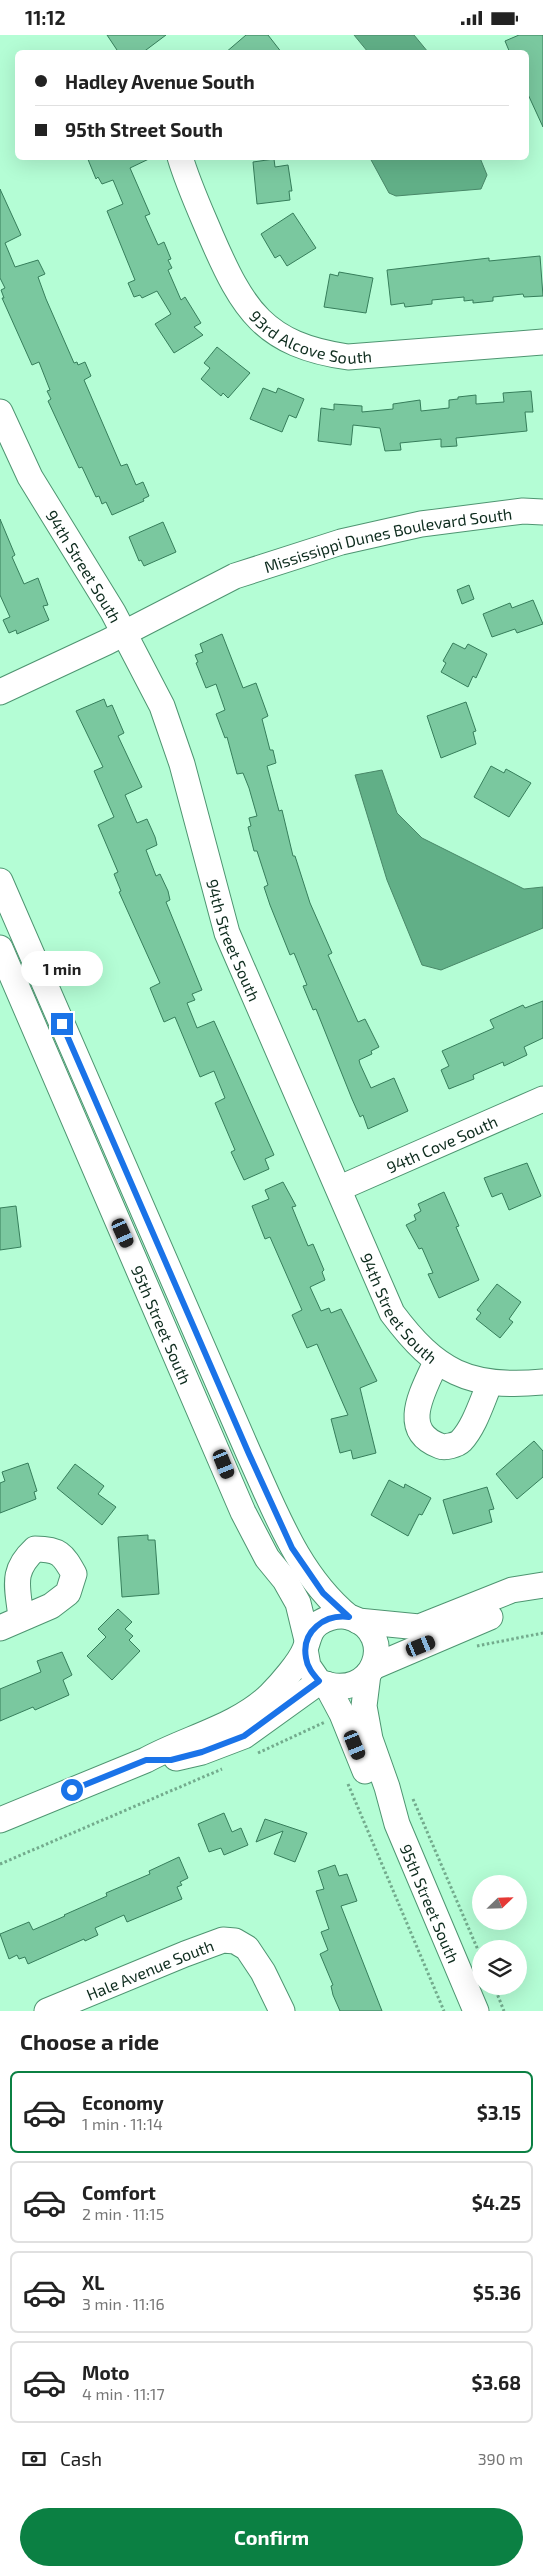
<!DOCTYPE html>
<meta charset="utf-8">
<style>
body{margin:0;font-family:"Exo 2",sans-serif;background:#f2f2f2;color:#222;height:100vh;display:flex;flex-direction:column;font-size:19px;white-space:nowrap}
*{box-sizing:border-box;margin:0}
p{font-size:16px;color:#767676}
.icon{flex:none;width:28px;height:28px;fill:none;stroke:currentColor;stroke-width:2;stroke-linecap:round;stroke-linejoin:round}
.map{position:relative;height:1976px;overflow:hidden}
.sheet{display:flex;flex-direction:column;background:#fff;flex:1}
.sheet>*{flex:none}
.top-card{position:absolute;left:15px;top:15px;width:514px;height:110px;border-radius:8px;box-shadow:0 5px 20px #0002;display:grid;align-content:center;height:110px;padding:0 20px;background:#fff}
.needle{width:32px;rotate:67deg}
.controls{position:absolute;left:472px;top:1840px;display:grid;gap:10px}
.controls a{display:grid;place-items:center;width:55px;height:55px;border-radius:50%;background:#fff;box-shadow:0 5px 20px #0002;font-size:25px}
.end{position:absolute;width:22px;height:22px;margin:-11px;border:6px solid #1a73e8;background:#fff;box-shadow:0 0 0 2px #fff}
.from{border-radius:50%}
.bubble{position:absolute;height:35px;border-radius:18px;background:#fff;box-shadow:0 5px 20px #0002;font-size:16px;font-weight:700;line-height:35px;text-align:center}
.car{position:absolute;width:15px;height:30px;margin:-15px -8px;border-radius:6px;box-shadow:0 0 4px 1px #0007;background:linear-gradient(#222 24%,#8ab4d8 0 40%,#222 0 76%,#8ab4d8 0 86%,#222 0)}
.top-card b{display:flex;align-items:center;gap:18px;height:48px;font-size:19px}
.top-card b+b{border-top:1px solid #e0e0e0}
.top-card i{width:12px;height:12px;background:#222}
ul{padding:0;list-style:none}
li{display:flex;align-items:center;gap:15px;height:82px;margin:0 10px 8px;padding:0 10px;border:2px solid #e0e0e0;border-radius:8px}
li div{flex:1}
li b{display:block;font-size:19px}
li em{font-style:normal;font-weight:700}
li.selected{border-color:#0b8043}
li>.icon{width:45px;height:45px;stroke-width:1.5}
h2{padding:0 20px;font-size:22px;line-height:60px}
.pay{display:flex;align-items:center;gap:12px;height:55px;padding:0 20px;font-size:19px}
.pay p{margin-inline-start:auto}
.primary-button{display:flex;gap:10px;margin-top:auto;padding:10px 20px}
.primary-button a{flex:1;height:58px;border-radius:30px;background:#0b8043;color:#fff;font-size:20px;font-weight:700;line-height:58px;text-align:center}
.status{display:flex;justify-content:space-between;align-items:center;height:35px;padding:0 25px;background:#fff;direction:ltr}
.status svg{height:14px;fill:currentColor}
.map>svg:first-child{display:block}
.water{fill:#61af87;stroke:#488868}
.building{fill:#7ac89f;stroke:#367e5b}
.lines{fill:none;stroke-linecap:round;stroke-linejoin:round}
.minor-casing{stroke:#4e9571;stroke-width:27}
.path{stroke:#73ab8d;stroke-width:3;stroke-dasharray:2.5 2.5;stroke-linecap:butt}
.minor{stroke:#fff;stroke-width:25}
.route{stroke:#1a73e8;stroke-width:6}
.labels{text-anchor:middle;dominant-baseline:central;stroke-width:5;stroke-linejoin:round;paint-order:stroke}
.street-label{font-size:16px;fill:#0e2c1e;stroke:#edfbf3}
</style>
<div class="status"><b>11:12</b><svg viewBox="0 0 49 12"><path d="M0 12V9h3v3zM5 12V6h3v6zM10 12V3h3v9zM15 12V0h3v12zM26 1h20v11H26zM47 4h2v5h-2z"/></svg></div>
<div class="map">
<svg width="543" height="1976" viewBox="0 0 543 1976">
<rect width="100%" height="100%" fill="#b4fdd5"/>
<!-- water -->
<g class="water">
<polygon points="354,0 414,0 428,17 368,17"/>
<polygon points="370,123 480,123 487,140 481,154 396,161 389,158"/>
<polygon points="382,735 397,778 422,803 524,854 543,852 543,893 441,935 422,930 387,845 355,740"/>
</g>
<!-- building -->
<g class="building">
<polygon points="107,0 166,0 142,18 119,18"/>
<polygon points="246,0 268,0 282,18 225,18"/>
<polygon points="519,0 543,0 543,92 526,55 526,18 510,18 505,6"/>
<polygon points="87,122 153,122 130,133 150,179 145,181 158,210 164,207 171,224 168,225 172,233 168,235 181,265 185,262 201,288 194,292 203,300 174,318 155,289 171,279 157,256 142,263 140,260 134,262 128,248 135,245 107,176 123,169 113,145 102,149 98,142 96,144"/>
<polygon points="274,124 275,132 288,130 292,156 289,156 290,165 257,169 253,127"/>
<polygon points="0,154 21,200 5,208 15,232 38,225 45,239 38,242 46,264 74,328 77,327 78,330 85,327 91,341 84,345 121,431 127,429 136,450 143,447 149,461 143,464 144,466 112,480 106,467 102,469 99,461 96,462 82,432 79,433 48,366 51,364 47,356 50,355 39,327 32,330 2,263 4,263 1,255 5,253 0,243"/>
<polygon points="293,178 316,213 287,231 280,220 275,223 261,199"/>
<polygon points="540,221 543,261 524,262 523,259 493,262 493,266 473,268 473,265 464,266 464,262 432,265 432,269 405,272 404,268 391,270 387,235 489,223 489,226"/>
<polygon points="339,237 373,243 366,278 324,272 330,239 338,241"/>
<polygon points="217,312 250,338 228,363 223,358 221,361 201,344 210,333 204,328"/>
<polygon points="263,353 276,358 278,353 304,364 296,383 289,380 282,397 250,384"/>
<polygon points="531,356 533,377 525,377 527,396 456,403 457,411 441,412 441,404 400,408 401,415 385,416 380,393 353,390 351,410 318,406 321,373 334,375 334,369 362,371 362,377 393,374 393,369 420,365 421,376 449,373 449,365 458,364 458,362 476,360 476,369 504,367 503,358"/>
<polygon points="0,484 15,520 12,522 24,549 38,543 48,570 43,571 49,585 17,599 16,595 9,598 3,585 10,582 0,560"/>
<polygon points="163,487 176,517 144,531 141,525 139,526 129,502"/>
<polygon points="469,550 474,564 462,569 457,555"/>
<polygon points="533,565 543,589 517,598 515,594 492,602 483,579 510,568 512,573"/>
<polygon points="222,599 243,653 256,648 268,681 262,684 270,715 273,715 276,728 267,731 279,776 282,775 293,821 295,821 310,868 332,918 328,920 358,987 365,984 379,1012 371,1016 372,1019 359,1025 360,1029 371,1053 394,1043 408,1076 368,1094 363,1080 360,1082 352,1064 316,974 313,975 303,951 307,950 294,918 290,920 270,870 264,852 268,850 257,816 254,816 248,792 251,791 249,783 257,781 249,753 243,738 237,739 227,702 225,703 216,679 225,675 216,649 206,653 196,628 198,627 195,620 203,617 200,609"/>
<polygon points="453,608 465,614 468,609 487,619 476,643 473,641 468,652 441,637 446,628 443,626"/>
<polygon points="104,664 107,672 112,670 124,698 118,701 142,752 125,760 137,788 147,784 155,802 157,810 146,815 156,841 160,839 168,856 170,865 166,867 202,955 192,959 195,965 187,968 197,993 214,986 274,1120 265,1124 269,1134 244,1145 231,1117 235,1115 215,1068 225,1063 214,1036 200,1042 175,982 164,987 150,953 160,948 119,857 121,856 114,839 118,837 98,790 114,782 94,736 103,732 76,676"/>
<polygon points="466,667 476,696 473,697 476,709 441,723 427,681"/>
<polygon points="491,731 504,738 506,734 531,748 509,782 474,762"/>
<polygon points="543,966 543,1003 524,1012 527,1020 504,1031 503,1027 473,1040 474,1044 449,1054 441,1035 449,1031 442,1016 494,993 490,985 523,970 525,973"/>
<polygon points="527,1128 541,1161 509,1175 502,1158 492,1162 484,1143"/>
<polygon points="283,1147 296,1171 292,1172 308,1211 313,1209 324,1235 322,1237 325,1245 310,1252 321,1276 329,1273 331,1278 341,1274 377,1346 360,1353 376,1418 353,1424 351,1415 340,1418 331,1384 348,1380 317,1309 307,1313 292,1280 302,1275 270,1202 265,1204 252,1171 269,1164 265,1155"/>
<polygon points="444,1157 459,1191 456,1192 479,1245 439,1263 428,1239 433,1238 422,1213 419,1214 406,1190 416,1185 414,1180 421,1176 418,1169"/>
<polygon points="16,1171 21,1212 0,1215 0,1173"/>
<polygon points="497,1249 521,1267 509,1284 513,1287 500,1303 476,1284 481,1278 477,1275"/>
<polygon points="534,1406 543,1416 543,1442 517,1464 496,1439"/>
<polygon points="28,1428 37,1456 34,1457 36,1464 0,1478 0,1448 5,1446 2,1437"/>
<polygon points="75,1429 104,1451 98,1459 116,1472 102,1490 57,1453"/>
<polygon points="389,1445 404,1453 405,1449 431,1463 422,1480 419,1479 408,1501 371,1480"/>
<polygon points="487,1452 494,1474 489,1475 492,1487 453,1499 443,1465"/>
<polygon points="148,1500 148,1505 155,1505 159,1559 122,1562 118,1502"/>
<polygon points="118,1574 132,1587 125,1594 133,1601 129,1605 140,1616 112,1645 87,1621 106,1602 98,1594"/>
<polygon points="62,1617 72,1640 63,1645 69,1660 35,1675 33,1672 0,1686 0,1654 41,1637 37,1626"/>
<polygon points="224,1778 232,1797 241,1793 248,1810 224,1820 221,1813 209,1817 198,1789"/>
<polygon points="265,1784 307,1798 295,1827 274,1819 283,1796 256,1807"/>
<polygon points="179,1822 188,1843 180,1847 182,1850 177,1852 182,1864 127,1887 124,1880 95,1893 98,1900 85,1906 84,1904 28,1929 25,1922 19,1924 17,1920 9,1924 0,1899 29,1887 33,1895 65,1881 64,1880 107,1861 106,1858 150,1839 149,1836"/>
<polygon points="335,1830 339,1841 347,1839 357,1866 341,1871 382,1976 340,1976 333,1960 331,1951 333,1950 320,1919 328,1915 321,1897 329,1894 316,1856 324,1854 318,1836"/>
</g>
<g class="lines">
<defs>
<g id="minor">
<path id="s1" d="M 180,122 C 188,149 200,175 211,201 C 243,275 264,310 348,322 L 543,307"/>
<path id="s2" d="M 0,377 L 30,442 L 113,577 L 162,671 L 182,729 L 227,898 L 392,1278 C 436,1337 469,1354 543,1347"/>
<path id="s3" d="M 0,657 L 107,607 L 235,541 L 341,507 L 421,489 L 523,476 L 543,477"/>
<path d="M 0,846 L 249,1419 C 276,1478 298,1540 349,1582"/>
<path id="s4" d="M 0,913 L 243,1477 L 267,1523 L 285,1545 L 298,1568 L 307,1605"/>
<path id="s5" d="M 340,1153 L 543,1064"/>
<path d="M 436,1327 C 424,1355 398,1395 440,1411 C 445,1413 457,1410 461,1406 C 475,1391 482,1366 490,1348"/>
<polyline points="358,1586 419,1592 512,1555 543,1550"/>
<path d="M 0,1593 L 51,1571 L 68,1558 L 74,1539 C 63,1519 59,1514 35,1514 C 10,1537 18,1552 21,1583"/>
<polyline points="373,1632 490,1582"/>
<path id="s6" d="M 368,1639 L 364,1671 L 370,1704 L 387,1752 L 397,1789 L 476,1976"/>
<polyline points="326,1649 342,1679 365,1736"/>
<polyline points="176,1723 202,1717 244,1701 319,1647"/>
<path d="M 0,1785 L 146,1725 C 186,1703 237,1692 270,1660 C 281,1649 300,1627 305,1614 C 309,1604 309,1595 319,1588 C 329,1582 341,1579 352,1583 C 397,1599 376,1669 319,1647 L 308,1631 L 305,1614"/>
<path id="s7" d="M 47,1976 L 185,1919 L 223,1905 L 235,1906 L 247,1913 L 263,1937 L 282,1976"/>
</g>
</defs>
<!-- minor casing -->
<use href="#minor" class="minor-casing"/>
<!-- path -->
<g class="path">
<polyline points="477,1611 543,1598"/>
<polyline points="258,1718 325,1687"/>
<polyline points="348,1749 444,1976"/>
<polyline points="413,1764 481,1922"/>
<polyline points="0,1829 222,1734"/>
<polyline points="494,1951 504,1976"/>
</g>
<!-- minor -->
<use href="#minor" class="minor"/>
</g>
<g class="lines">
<!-- route -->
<path class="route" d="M 62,989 L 249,1419 L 292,1513 L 323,1558 L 349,1582 C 325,1579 301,1596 306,1623 C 307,1632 313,1639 319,1646 L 244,1701 L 202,1717 L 171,1725 L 146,1725 L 72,1755"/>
</g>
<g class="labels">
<!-- street labels -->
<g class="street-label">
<text stroke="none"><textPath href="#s1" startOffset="238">93rd Alcove South</textPath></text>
<text stroke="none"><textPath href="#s3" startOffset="420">Mississippi Dunes Boulevard South</textPath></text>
<text stroke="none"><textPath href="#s2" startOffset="176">94th Street South</textPath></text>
<text stroke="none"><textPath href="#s2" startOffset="581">94th Street South</textPath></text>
<text stroke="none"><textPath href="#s5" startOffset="111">94th Cove South</textPath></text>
<text stroke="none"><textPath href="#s2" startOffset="986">94th Street South</textPath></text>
<text stroke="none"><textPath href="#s4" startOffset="410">95th Street South</textPath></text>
<text stroke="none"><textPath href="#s6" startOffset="241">95th Street South</textPath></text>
<text stroke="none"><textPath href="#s7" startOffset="111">Hale Avenue South</textPath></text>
</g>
</g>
</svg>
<div class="controls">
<a><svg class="needle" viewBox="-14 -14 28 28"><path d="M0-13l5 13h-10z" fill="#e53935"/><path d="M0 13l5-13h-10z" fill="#767676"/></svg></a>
<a><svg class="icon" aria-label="layers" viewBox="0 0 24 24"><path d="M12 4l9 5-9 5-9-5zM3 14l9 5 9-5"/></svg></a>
</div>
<i class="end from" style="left:72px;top:1755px"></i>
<i class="end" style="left:62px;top:989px"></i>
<div class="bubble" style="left:21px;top:916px;width:82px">1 min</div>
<i class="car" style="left:123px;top:1198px;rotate:156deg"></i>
<i class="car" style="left:224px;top:1429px;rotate:158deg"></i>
<i class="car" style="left:421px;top:1611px;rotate:68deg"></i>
<i class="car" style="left:355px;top:1710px;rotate:158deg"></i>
<div class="top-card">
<b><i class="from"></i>Hadley Avenue South</b>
<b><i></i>95th Street South</b>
</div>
</div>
<section class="sheet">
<h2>Choose a ride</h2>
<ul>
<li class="selected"><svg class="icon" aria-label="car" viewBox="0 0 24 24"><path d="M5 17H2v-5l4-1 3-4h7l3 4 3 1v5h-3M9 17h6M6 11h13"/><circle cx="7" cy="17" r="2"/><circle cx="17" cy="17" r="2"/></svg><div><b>Economy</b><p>1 min · 11:14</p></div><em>$3.15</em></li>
<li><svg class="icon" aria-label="car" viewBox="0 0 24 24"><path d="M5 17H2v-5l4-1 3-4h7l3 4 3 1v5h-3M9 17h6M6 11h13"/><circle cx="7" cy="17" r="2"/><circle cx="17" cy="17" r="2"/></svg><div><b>Comfort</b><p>2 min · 11:15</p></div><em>$4.25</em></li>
<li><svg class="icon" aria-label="car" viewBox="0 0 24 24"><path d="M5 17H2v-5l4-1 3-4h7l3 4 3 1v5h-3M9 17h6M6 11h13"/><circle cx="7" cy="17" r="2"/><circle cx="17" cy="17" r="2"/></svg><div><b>XL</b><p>3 min · 11:16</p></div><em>$5.36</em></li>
<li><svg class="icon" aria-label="car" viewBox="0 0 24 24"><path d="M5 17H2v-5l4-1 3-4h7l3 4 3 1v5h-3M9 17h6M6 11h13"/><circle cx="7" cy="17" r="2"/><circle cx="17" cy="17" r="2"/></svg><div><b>Moto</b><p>4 min · 11:17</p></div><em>$3.68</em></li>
</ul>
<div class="pay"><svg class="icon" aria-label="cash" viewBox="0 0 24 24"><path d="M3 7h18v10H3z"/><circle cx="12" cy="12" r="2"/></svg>Cash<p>390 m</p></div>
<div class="primary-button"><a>Confirm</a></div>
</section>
